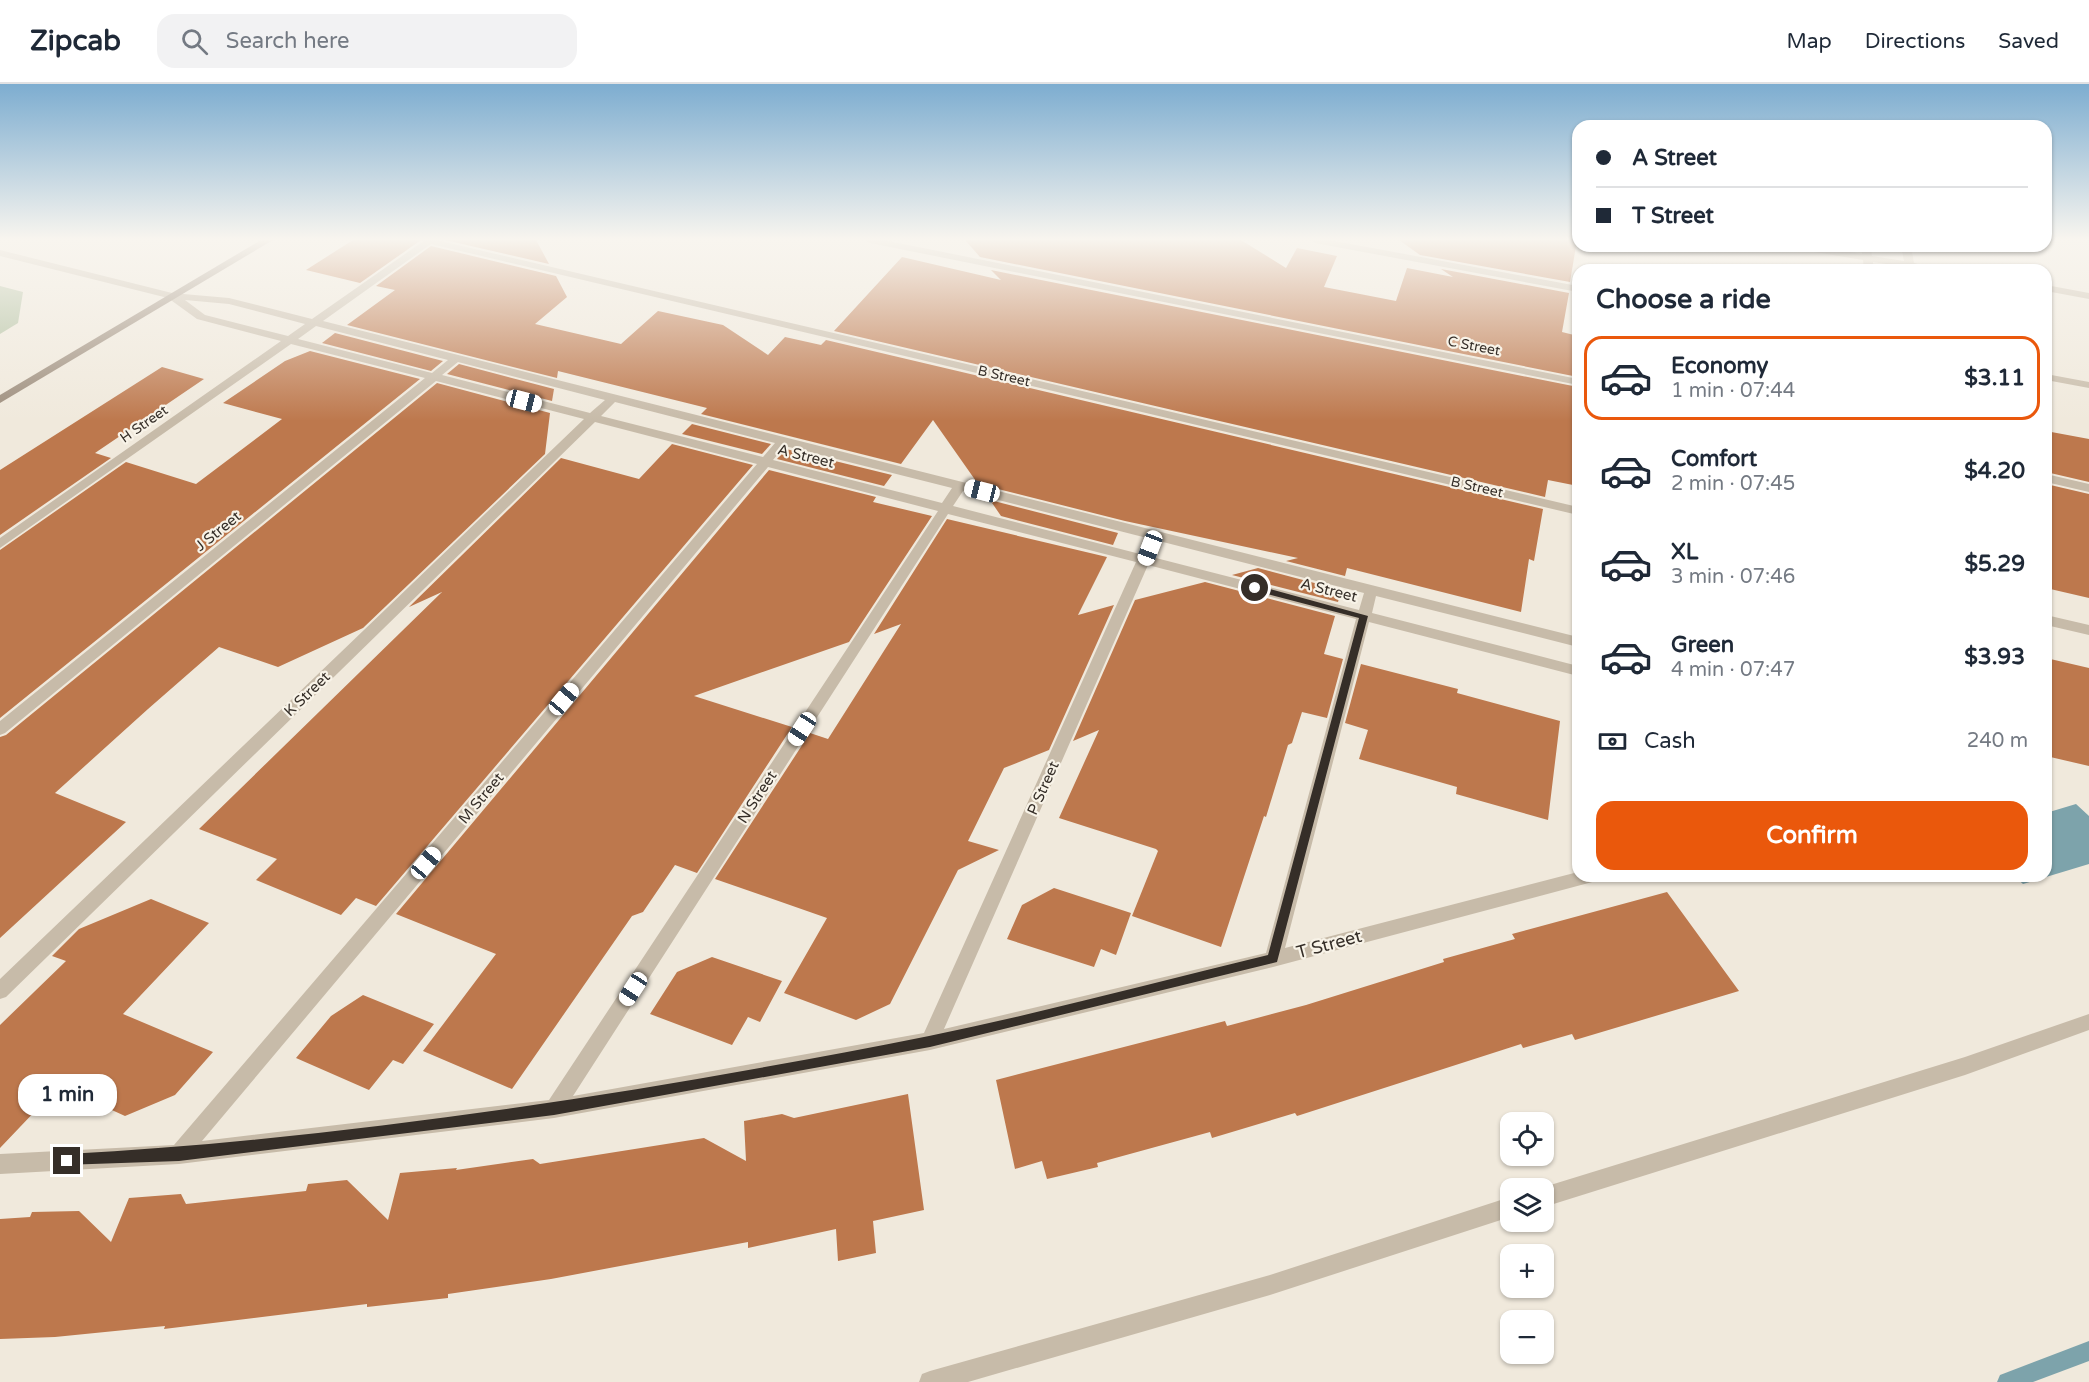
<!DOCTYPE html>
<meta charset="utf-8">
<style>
body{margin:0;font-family:"Varela Round",sans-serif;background:#f2f2f3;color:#1f2937;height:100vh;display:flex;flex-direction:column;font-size:22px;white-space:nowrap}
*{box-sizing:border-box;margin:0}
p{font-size:20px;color:#747a83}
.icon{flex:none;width:33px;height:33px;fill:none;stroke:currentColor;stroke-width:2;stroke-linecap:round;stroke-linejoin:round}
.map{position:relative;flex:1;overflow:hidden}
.side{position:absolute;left:1572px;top:180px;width:480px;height:618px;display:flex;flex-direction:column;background:#fff;border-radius:18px;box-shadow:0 2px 4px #0004}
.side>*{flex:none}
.hud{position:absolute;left:1572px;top:36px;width:480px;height:132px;border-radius:18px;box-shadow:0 2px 4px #0004;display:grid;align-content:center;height:132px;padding:0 24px;background:#fff}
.fabs{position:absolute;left:1500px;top:1028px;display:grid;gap:12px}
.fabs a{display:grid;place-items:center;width:54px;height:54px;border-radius:12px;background:#fff;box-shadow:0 2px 4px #0004;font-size:30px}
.end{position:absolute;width:27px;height:27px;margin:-14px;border:8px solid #352e28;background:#fff;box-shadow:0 0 0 3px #fff}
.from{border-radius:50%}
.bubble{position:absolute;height:42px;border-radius:18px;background:#fff;box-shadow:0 2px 4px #0004;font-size:20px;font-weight:700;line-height:42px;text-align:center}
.car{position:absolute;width:18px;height:36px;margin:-18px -9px;border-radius:8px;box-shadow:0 0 4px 2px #0007;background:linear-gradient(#fff 24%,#345 0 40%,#fff 0 76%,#345 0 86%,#fff 0)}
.hud b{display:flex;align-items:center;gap:21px;height:57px;font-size:22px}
.hud b+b{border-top:2px solid #e0e1e3}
.hud i{width:15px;height:15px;background:#1f2937}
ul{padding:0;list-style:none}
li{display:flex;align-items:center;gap:18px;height:84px;margin:0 12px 9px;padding:0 12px;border:3px solid transparent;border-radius:18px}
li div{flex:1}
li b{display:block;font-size:22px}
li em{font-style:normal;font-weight:700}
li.on{border-color:#ea580c}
li>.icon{width:54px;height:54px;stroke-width:1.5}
h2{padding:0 24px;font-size:27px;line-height:72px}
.pay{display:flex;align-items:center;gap:15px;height:66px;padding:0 24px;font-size:22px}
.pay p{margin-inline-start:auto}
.primary-button{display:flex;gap:12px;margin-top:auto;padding:12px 24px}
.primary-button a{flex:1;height:69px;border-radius:18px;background:#ea580c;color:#fff;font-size:24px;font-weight:700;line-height:69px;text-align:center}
header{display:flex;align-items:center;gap:36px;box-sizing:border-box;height:84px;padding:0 30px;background:#fff;border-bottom:2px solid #e0e1e3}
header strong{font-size:28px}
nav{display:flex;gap:33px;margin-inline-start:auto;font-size:21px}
.search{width:420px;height:54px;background:#f2f2f3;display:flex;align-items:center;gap:15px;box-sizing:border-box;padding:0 21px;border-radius:18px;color:#747a83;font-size:22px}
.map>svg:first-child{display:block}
.green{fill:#aebe9d}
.water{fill:#7da3ab}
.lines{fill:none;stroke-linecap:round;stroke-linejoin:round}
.stream{fill:#7da3ab;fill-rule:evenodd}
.building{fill:#bd784d}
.service{fill:#c7bba9;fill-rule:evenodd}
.minor{fill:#c7bba9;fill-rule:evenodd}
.secondary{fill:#9b8b7a;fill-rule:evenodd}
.route{fill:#352e28}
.labels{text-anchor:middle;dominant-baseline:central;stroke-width:4.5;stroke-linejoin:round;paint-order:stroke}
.far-street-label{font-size:14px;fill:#352e28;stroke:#f8f3e8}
.street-label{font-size:15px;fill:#352e28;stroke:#f8f3e8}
.near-street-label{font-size:18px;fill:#352e28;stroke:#f8f3e8}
</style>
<header>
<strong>Zipcab</strong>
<div class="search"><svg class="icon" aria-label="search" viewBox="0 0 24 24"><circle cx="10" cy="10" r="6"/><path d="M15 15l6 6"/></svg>Search here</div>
<nav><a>Map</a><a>Directions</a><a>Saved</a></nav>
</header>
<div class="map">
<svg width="2089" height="1298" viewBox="0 0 2089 1298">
<rect width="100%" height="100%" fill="#f0e9dc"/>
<!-- green -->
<polygon class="green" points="0,202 23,208 18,239 0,250"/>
<!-- water -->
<polygon class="water" points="2076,720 2089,732 2089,780 2023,800 2014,792 2046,792 2046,729"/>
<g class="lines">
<!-- stream -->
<polygon class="stream" points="2089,1257 2089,1277 2033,1298 1997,1298 2000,1291"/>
</g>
<!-- building -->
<g class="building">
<polygon points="353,156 421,156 360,199 306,186"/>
<polygon points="445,156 536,156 549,180"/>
<polygon points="965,156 1241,156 1286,184 1297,164 1337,172 1324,203 1396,217 1407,184 1453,193 1441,185 1569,209 1562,248 1578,252 1578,293 980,173"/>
<polygon points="1399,156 1577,156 1570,198 1420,171"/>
<polygon points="431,162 556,192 567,213 535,240 621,260 658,227 723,241 768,271 785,253 821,261 826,256 1543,425 1534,477 1529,475 1521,528 1347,484 1345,492 1286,477 1298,474 1125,437 978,400 933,336 901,380 701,330 707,324 558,287 557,294 347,241 395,206 376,202"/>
<polygon points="902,173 1001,196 991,186 1578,303 1578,402 1548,396 1545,413 834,247"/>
<polygon points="335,249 443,277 431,287 322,259"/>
<polygon points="310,267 420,295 0,634 0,466 126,378 196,400 282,335 223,319 285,277"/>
<polygon points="459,280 554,305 552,317 447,290"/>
<polygon points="162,283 204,295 95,369 111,374 0,451 0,386"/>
<polygon points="437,299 550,329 545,370 363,544 278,583 219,563 148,625 55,709 126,738 0,854 0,653 6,651"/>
<polygon points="692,340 771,360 762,370 682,350"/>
<polygon points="2046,347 2089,355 2089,398 2046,388"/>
<polygon points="672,360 753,381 376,822 356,814 341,831 256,796 277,775 199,745 442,508 409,523 561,374 639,395"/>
<polygon points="786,365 892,391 884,402 777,375"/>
<polygon points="769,386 876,413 873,418 932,432 849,558 694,612 792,643 697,789 675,781 643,828 632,832 512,1005 423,967 496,870 396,830"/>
<polygon points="2046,400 2089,410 2089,514 2046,504"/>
<polygon points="990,416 1118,449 1113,461 1001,432"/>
<polygon points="947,435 1107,473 1078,531 1114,521 1049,666 1004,684 968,757 999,766 958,786 890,920 856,936 784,909 827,834 715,795 810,649 828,655 901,540 874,550"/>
<polygon points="1258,484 1341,506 1338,518 1232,491"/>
<polygon points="1205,498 1335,532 1324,570 1343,575 1327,634 1302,628 1292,659 1288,661 1266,733 1264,732 1221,863 1132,832 1158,767 1156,765 1059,734 1099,646 1073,657 1135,516"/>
<polygon points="2046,574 2089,584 2089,682 2046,672"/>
<polygon points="1361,580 1458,605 1457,609 1560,637 1548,736 1456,710 1457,703 1359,675 1368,646 1345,639"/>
<polygon points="1054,804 1131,829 1116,871 1101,865 1094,883 1007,855 1022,821"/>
<polygon points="1667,808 1739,907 1575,956 1572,950 1523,964 1521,960 1297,1032 1295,1029 1212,1054 1210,1048 1097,1079 1098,1083 1047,1095 1042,1077 1015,1085 996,996 1225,937 1227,942 1306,921 1444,878 1443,875 1515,855 1512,850"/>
<polygon points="151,815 209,839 123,930 213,968 175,1011 125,1032 59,1002 0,1064 0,941 66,877 52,872 79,845"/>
<polygon points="712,873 782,897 760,938 748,933 732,961 650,930 677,888"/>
<polygon points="363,911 434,940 403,980 393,976 369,1006 296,974 331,932"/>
<polygon points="908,1010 924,1126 873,1137 876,1169 838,1177 836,1145 748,1164 748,1158 551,1195 448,1210 448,1214 367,1223 367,1220 164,1245 165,1242 55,1253 0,1255 0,1135 30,1133 32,1128 79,1127 111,1158 129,1114 181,1110 186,1120 306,1107 308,1100 347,1096 388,1136 400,1089 457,1084 456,1086 533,1075 540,1080 704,1054 746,1077 744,1037 782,1030 794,1034"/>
</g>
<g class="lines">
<!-- service -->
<g class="service">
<polygon points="2089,930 2089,946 1965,991 1544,1123 1542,1104 1544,1103 1965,973"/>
<polygon points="1510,1113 1510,1133 1270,1211 968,1298 919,1298 922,1290 930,1287 1270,1191"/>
</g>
<!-- minor -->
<g class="minor">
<path d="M 425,156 L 436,156 L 1578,423 L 1578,431 L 431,160 L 323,237 L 1578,553 L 1578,563 L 1376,512 L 1372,529 L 1578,582 L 1578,592 L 1369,538 L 1285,864 L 1578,788 L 1578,792 L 1598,792 L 1596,797 L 1273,883 L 930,966 L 554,1034 L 179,1080 L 0,1090 L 0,1070 L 174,1061 L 757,380 L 595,338 L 6,913 L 0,915 L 0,895 L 584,335 L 436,297 L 5,649 L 0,651 L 0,637 L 425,294 L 291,260 L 0,464 L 0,454 L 281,257 L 197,235 L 168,214 L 0,172 L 0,166 L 172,209 L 229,214 L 312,235 ZM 185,216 L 229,220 L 305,240 L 288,252 L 205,231 ZM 316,242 L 448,276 L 432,289 L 298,255 ZM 458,278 L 605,316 L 590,329 L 442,291 ZM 615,318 L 775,359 L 763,373 L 601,332 ZM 785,362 L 952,404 L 942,419 L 773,376 ZM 768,383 L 938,427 L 549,1016 L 202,1057 ZM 963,407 L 1147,454 L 1140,470 L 953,422 ZM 948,430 L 1136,478 L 924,949 L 573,1012 ZM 1159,457 L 1364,509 L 1359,526 L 1152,473 ZM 1148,481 L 1356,535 L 1266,869 L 944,945 Z"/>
<polygon points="865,156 883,156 1578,295 1578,301 870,159"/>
<polygon points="1310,156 1329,156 1578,202 1578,208 1315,159"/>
<polygon points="1791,162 1813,162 1862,170 1861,162 1871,162 1872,172 1904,177 1901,162 1911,162 1914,179 1942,186 1905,186 1905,183 1873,178 1874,186 1864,186 1863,176 1796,165"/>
<polygon points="2046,201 2089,209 2089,215 2046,207"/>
<polygon points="2046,290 2089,298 2089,304 2046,296"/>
<polygon points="2046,390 2089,400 2089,408 2046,398"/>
<polygon points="2046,531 2089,541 2089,551 2046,541"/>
</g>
<!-- secondary -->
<polygon class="secondary" points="261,156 273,156 0,319 0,311"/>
</g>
<!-- sky -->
<linearGradient id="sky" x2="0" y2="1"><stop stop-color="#7dadd0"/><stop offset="0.46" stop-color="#f8f5ef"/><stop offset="1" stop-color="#f8f5ef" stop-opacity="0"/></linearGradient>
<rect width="2089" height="337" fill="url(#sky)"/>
<!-- route -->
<path class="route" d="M 1255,501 L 1368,532 L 1277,878 L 930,963 L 554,1031 L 179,1077 L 63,1081 L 61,1077 L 67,1070 C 355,1054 646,1008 929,952 C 1042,929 1155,898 1268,871 L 1359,534 L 1252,506 L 1252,502 Z"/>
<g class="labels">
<!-- far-street labels -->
<g class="far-street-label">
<text transform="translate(1474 262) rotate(11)">C Street</text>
<text transform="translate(1004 292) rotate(13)">B Street</text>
<text transform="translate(144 340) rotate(-35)">H Street</text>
<text transform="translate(1477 403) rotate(13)">B Street</text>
</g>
<!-- street labels -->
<g class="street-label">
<text transform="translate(806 372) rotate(14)">A Street</text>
<text transform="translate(218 447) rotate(-39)">J Street</text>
<text transform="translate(1329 506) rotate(14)">A Street</text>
<text transform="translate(307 610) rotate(-44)">K Street</text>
<text transform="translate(1043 704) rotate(-66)">P Street</text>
<text transform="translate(757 713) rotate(-57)">N Street</text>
<text transform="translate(481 714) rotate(-50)">M Street</text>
</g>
<!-- near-street labels -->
<g class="near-street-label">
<text transform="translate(1329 860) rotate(-15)">T Street</text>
</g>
</g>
</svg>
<div class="fabs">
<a><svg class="icon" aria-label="locate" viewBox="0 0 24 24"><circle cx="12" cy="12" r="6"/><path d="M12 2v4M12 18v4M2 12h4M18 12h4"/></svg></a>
<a><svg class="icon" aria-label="layers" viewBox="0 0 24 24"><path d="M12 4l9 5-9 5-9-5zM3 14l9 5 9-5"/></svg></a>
<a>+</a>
<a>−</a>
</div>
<i class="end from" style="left:1255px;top:504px"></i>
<i class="end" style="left:67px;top:1077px"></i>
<div class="bubble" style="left:18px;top:990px;width:99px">1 min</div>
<i class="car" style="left:524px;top:317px;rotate:104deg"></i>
<i class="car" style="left:982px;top:407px;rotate:284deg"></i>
<i class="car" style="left:1150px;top:464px;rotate:201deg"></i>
<i class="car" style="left:564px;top:615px;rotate:40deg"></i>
<i class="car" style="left:802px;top:645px;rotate:213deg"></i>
<i class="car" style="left:426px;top:779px;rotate:40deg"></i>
<i class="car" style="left:633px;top:905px;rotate:213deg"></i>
<div class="hud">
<b><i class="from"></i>A Street</b>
<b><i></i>T Street</b>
</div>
<section class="side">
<h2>Choose a ride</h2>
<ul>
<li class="on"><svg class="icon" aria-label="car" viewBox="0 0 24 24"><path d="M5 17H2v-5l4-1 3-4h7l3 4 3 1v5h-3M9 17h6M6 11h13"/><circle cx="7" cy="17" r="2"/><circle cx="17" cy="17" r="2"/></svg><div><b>Economy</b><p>1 min · 07:44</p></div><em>$3.11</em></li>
<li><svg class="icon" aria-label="car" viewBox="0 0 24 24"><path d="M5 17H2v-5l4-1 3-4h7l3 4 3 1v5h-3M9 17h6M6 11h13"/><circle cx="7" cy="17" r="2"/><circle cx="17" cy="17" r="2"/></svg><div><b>Comfort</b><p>2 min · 07:45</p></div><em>$4.20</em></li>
<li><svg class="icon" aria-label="car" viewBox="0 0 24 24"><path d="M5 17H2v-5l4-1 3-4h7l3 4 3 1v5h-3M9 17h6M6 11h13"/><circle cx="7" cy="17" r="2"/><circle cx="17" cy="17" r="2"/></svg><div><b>XL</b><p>3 min · 07:46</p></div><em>$5.29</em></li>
<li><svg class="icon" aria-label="car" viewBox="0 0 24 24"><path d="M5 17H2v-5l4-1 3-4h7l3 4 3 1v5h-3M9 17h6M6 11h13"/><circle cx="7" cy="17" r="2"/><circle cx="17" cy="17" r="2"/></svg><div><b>Green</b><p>4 min · 07:47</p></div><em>$3.93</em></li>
</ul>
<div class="pay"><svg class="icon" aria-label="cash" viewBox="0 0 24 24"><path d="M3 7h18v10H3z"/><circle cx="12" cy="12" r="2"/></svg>Cash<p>240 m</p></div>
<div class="primary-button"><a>Confirm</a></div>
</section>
</div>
